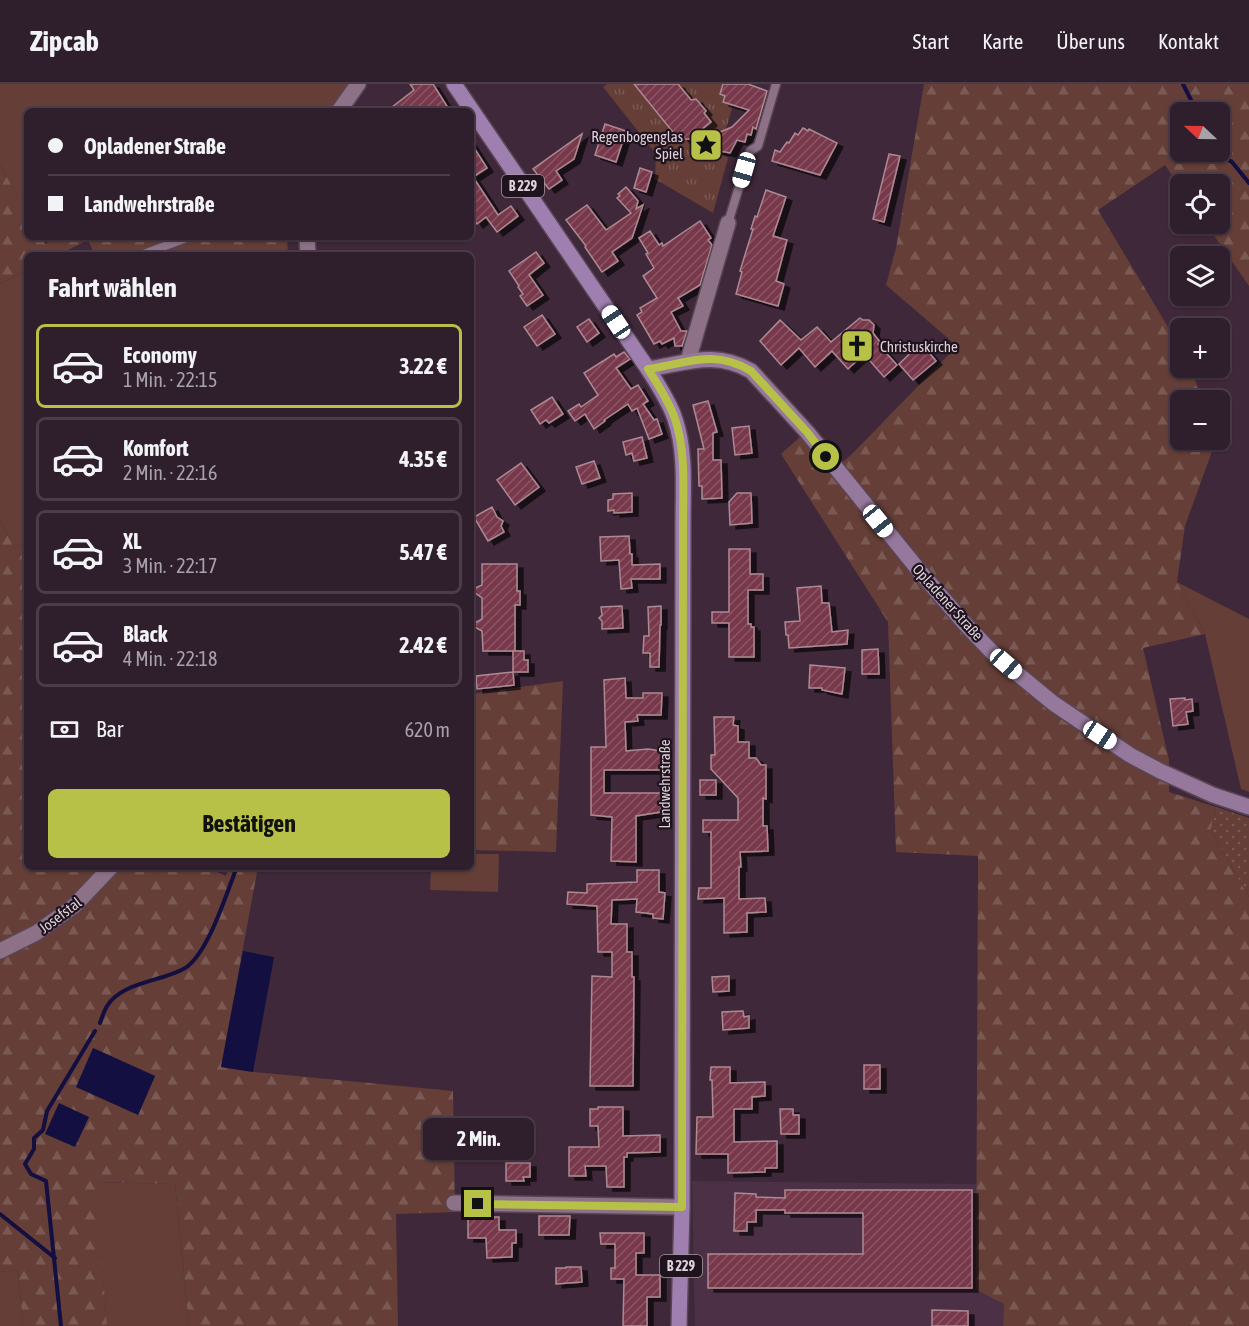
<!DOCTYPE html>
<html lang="de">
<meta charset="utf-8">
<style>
body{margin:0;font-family:"Asap Condensed",sans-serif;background:#372734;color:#f1f3f6;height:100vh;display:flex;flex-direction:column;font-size:22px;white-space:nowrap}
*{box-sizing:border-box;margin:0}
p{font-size:20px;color:#a7a2a9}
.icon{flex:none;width:33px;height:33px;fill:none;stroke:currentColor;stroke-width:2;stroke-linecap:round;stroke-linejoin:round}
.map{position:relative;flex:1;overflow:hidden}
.details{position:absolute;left:24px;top:168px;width:450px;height:618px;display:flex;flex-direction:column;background:#2f1e2c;border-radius:9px;box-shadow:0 2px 4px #0004,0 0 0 2px #4a3c48}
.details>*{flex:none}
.guide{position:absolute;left:24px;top:24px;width:450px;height:132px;border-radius:9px;box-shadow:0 2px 4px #0004,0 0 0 2px #4a3c48;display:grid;align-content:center;height:132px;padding:0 24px;background:#2f1e2c}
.needle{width:39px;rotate:292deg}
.buttons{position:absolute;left:1170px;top:18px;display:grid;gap:12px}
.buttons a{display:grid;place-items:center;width:60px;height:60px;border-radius:9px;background:#2f1e2c;box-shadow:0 2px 4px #0004,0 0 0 2px #4a3c48;font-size:30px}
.end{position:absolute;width:27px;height:27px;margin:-14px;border:8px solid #b7c148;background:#111;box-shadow:0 0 0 3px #111}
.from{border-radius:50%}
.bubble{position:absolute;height:42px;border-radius:9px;background:#2f1e2c;box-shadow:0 2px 4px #0004,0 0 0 2px #4a3c48;font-size:20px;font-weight:700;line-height:42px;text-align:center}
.car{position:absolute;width:18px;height:36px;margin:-18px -9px;border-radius:8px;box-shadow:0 0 4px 2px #0007;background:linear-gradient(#fff 24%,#345 0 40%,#fff 0 76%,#345 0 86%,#fff 0)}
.guide b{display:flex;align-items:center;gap:21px;height:57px;font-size:22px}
.guide b+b{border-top:2px solid #4a3c48}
.guide i{width:15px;height:15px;background:#f1f3f6}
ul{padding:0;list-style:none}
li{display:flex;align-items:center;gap:18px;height:84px;margin:0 12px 9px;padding:0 12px;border:3px solid #4a3c48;border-radius:9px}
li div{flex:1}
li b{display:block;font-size:22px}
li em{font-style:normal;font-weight:700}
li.current{border-color:#b7c148}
li>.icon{width:54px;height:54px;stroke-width:1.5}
h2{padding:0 24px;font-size:27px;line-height:72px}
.pay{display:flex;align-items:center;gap:15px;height:66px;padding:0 24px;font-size:22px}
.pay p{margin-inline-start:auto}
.button{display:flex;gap:12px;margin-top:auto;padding:12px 24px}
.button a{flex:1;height:69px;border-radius:9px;background:#b7c148;color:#111;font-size:24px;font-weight:700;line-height:69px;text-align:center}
header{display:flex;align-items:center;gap:36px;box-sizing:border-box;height:84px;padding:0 30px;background:#2f1e2c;border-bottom:2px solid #4a3c48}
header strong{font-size:28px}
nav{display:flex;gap:33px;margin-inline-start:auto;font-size:21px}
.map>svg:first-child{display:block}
.built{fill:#4c3046}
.grass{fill:#643e37}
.forest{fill:url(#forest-firs);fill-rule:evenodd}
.park{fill:url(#park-tufts)}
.garden{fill:url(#garden-dots)}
.water{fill:#130f41}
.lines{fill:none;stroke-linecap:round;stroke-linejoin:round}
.stream{stroke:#130f41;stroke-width:4}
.building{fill:url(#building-hatch);stroke:#ad8992;stroke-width:1.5;filter:url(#shadow)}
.lane-casing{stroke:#594655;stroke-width:11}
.street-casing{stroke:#594655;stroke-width:18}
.secondary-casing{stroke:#594655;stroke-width:18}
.primary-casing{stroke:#594655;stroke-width:18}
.lane{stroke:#8d7287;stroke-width:8}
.street{stroke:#8d7287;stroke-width:15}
.secondary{stroke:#95789b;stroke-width:15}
.primary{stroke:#9e7fb0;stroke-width:15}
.route{stroke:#b7c148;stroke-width:8}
.labels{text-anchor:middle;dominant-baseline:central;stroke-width:4.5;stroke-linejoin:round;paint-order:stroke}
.shield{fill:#1f141d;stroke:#a598a2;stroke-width:1.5}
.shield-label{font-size:14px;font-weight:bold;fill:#dfd0db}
.poi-label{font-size:15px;fill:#dfd0db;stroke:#1f141d;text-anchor:end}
.street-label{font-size:15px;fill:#dfd0db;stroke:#1f141d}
</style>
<header>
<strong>Zipcab</strong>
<nav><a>Start</a><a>Karte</a><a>Über uns</a><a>Kontakt</a></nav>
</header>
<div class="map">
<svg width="1249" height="1242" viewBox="0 0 1249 1242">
<defs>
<pattern id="forest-firs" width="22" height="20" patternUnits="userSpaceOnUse" patternTransform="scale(1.5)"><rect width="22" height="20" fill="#643e37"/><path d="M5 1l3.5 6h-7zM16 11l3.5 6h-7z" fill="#7a5953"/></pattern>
<pattern id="park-tufts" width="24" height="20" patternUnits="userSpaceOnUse" patternTransform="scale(1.5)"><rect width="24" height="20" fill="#643e37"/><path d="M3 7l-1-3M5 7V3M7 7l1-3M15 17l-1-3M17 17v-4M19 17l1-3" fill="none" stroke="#7a5953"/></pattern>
<pattern id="garden-dots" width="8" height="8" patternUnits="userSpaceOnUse" patternTransform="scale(1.5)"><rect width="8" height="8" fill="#643e37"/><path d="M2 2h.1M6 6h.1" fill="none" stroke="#7a5953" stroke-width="1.8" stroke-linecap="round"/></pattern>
<pattern id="building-hatch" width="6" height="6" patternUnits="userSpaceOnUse" patternTransform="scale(1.5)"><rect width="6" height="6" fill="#78384b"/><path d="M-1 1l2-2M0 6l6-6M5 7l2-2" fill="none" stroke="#8b5464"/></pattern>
<filter id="shadow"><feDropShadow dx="6" dy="4" stdDeviation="0" flood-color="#0009"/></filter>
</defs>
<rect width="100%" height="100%" fill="#3f283a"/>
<!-- built -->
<polygon class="built" points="692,1097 977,1100 976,1206 1004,1220 1003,1242 695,1242"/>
<!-- grass -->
<g class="grass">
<polygon points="0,0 350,0 331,27 27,27 27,128 0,81"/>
<polygon points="27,186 27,458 14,464 0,436 0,200"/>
<polygon points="1177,498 1249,535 1249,708 1241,705 1205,550"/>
<polygon points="471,770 499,770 498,808 430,806 431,783 471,783"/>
<polygon points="95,1098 175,1100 189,1242 107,1242"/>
<polygon points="18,1186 23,1242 0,1242 0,1188"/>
</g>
<!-- forest -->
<g class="forest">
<path d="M 924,0 L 1249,0 L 1249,202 L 1206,140 L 1220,140 L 1220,100 L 1180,100 L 1180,103 L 1165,81 L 1098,126 L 1180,263 L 1180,284 L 1191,284 L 1202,316 L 1180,316 L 1180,356 L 1214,356 L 1215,359 L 1185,442 L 1177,498 L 1205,550 L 1143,564 L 1169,676 L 1169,708 L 1216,723 L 1211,746 L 1249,813 L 1249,1242 L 1003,1242 L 1004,1220 L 976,1206 L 978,772 L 896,768 L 888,538 L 781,370 L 800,353 L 830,389 L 852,370 L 957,262 L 886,201 L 896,164 ZM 1180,28 L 1220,28 L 1220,68 L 1180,68 Z"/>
<polygon points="0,81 27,128 27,153 41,153 45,160 57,153 287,153 288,171 95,171 88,156 58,171 27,171 27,186 0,200"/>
<path d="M 0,436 L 14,464 L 27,458 L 27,783 L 206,783 L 226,792 L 229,783 L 258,783 L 221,983 L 253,988 L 453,1007 L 455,1128 L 396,1130 L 398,1242 L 189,1242 L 175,1100 L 96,1098 L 107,1242 L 23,1242 L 18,1186 L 0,1188 ZM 93,964 L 155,992 L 138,1031 Z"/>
<polygon points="563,597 556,768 471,766 471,610"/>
</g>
<!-- park -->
<polygon class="park" points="607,0 723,0 720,10 725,12 723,18 733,21 726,45 713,52 715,66 728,74 713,129 655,95 656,70 603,3"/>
<!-- garden -->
<polygon class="garden" points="1216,723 1249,734 1249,813 1211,746"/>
<!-- water -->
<g class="water">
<polygon points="243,867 274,873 253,988 221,983"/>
<polygon points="93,964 155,992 138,1031 76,1003"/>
<polygon points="59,1019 89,1033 75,1063 45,1050"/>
</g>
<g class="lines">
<!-- stream -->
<g class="stream">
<polyline points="1183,0 1197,28"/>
<polyline points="1215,21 1217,28"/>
<polyline points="1220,36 1223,47 1220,65"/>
<polyline points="1219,68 1219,70 1232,78 1249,99"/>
<path d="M 100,939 C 102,933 104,927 107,922 C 118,904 144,899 163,893 C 172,890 182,887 188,882 C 210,864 226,810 237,783"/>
<polyline points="0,1130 55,1174"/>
<polyline points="61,1242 46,1097 31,1090 25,1080 34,1065 34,1054 43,1046 47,1027 95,947"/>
</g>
</g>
<!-- building -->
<g class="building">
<polygon points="410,0 433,0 450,27 387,27 414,6"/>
<polygon points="634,0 678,0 691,16 696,15 706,27 704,29 711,38 690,55 684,55 679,49 676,52"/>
<polygon points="723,0 748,0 767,7 756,45 753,43 751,51 747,50 745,58 737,56 730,69 715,66 713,51 732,43 749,26 723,18 725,12 720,10"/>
<polygon points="605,40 626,47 616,78 595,71"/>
<polygon points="803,44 808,47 809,45 837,59 820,91 772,77 775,66 780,68 787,58 789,59 795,49 798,51"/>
<polygon points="582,50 574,75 556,87 562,96 549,105 533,85"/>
<polygon points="471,59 487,84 473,93 498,131 511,122 518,132 497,148 486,133 477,140 471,131"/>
<polygon points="889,70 900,72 884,138 873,135"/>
<polygon points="640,84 652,88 646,108 634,104"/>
<polygon points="626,103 638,117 636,125 643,121 632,154 612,168 618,177 602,188 585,163 586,162 566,136 587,121 606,146 631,129 617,114 620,112 618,110"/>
<polygon points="766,106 786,113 773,152 787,156 776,197 784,200 778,222 736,210 742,188 740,187 753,145 751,145 755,132 757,133"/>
<polygon points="700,137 711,154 708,156 712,161 700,201 678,214 683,222 671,228 681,247 687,247 682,262 675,262 674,254 662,260 660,257 654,260 637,231 642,228 640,224 657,214 643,192 654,184 646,170 648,169 639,154 650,147 659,161 662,159 663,162"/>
<polygon points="536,168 544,179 529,191 543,211 527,222 520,212 523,210 518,203 519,202 509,187"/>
<polygon points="542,231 555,250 537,262 524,243"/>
<polygon points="860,234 863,236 869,236 874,241 873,249 880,258 878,260 897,281 884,293 864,270 848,285 832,267 815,283 799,264 781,281 760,257 780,236 801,256 817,243 831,258"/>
<polygon points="589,235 599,249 587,258 577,243"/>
<polygon points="921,259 936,277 913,296 899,280"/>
<polygon points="624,268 630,275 616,284 631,305 638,301 648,317 643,320 654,336 657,335 662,350 649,355 637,324 632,327 628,320 604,336 605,337 594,345 585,330 575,337 568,327 579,320 581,323 598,311 584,289 614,270 616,273"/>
<polygon points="552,313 563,330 549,339 546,336 540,340 531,326"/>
<polygon points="708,317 717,348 713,349 713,376 721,376 722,414 702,415 702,402 699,402 698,365 704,365 693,321"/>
<polygon points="749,342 752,369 735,371 732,344"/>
<polygon points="642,353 647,374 634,377 632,369 626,371 623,358"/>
<polygon points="594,377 600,394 582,400 576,383"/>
<polygon points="521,379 539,403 515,421 497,396"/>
<polygon points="632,409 632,428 614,429 614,426 608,427 608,416 613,415 613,410"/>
<polygon points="737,409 751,409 752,439 730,441 729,418"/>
<polygon points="492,423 497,433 503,437 501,442 504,448 488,457 474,433"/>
<polygon points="629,452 630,470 632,470 632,481 660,480 660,495 631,495 632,504 621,505 619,476 601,477 600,453"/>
<polygon points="729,465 750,465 750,490 763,490 763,506 748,506 748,540 751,540 751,543 754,543 754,573 729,573 729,539 712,539 712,528 729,528"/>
<polygon points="482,480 517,480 517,507 520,507 520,521 515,521 515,567 483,567 482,547 471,541 482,535 482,514 471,506 482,501"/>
<polygon points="821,502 822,519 829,519 832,548 848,546 847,560 789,564 788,551 786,551 785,538 800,537 797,504"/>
<polygon points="622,522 623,544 602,545 602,537 599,534 602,531 601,523"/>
<polygon points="661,522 661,541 660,541 659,583 650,583 650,569 643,569 644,552 649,552 648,523"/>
<polygon points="878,565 879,590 862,590 862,566"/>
<polygon points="513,567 524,567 524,576 528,576 528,588 513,588"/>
<polygon points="810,581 845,584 842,610 822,606 822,604 809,604"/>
<polygon points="513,588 514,601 477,605 476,592"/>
<polygon points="625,594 626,614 643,614 643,609 662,609 661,631 637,631 638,637 625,638 626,667 648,665 661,667 661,686 604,686 604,709 661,709 661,728 636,732 636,778 611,777 612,733 591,731 591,663 606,663 604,596"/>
<polygon points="1185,614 1185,616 1192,615 1193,627 1186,628 1188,640 1173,642 1170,615"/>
<polygon points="714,633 734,633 733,641 738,642 738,658 749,658 749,674 756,674 761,681 766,681 766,715 763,714 763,742 767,742 768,767 740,768 741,783 739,783 739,815 765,814 766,828 747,829 747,848 724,849 724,814 698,815 699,804 711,804 711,748 703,748 703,736 738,736 738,714 711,685 711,671 715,671"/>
<rect x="700" y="696" width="16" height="15"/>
<polygon points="637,786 659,786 659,808 665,809 663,835 653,834 653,830 636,828 637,815 612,816 611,840 627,840 627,868 632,868 632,893 634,893 633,1002 590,1002 592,892 612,893 612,868 598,868 597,822 567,820 568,808 587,809 587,800 637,798"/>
<polygon points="729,892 729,907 713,908 712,893"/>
<polygon points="743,927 744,933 749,932 749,944 723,946 722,928"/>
<rect x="864" y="981" width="16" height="24"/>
<polygon points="711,983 730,983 730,999 765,998 765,1012 752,1013 752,1025 734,1025 734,1058 777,1057 777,1084 765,1084 765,1088 728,1089 728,1070 696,1070 697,1033 713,1033 712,996 710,996"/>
<polygon points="598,1023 623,1023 623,1052 660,1051 660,1068 627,1069 627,1073 624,1073 624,1103 607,1103 606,1082 585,1082 586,1092 569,1092 569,1063 599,1063 598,1042 590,1042 590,1025 598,1025"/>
<polygon points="780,1025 793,1025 793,1031 799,1031 799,1050 781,1050"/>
<polygon points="506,1079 530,1079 530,1093 523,1093 524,1097 506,1097"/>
<polygon points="785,1106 972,1106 972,1204 708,1204 708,1170 863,1170 863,1129 785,1129 785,1126 756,1126 756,1138 747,1138 747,1147 734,1147 735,1109 756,1110 756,1113 785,1114"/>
<polygon points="539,1132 570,1132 569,1151 539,1151"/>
<polygon points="468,1133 499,1133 499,1146 516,1146 516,1159 512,1159 512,1173 487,1174 486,1154 468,1154"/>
<polygon points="600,1149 644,1149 644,1169 636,1169 636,1191 660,1191 660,1213 647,1213 647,1242 623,1242 624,1195 611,1195 611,1184 615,1184 615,1160 601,1160"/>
<polygon points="566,1183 581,1183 582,1198 556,1200 556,1184 566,1184"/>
<polygon points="932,1226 968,1227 968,1242 932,1242"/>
</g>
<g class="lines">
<defs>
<g id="lane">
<polyline points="728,139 750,67 758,62 776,0"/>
<polyline points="141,171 189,153"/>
</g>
<g id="street">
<polyline points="339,27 358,0"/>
<polyline points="307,153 308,171"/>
<polyline points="688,277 728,139"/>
<polyline points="0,867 36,849 74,822 111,783"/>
<polyline points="454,1119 682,1123"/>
</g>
<path id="secondary" d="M 648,285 C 687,279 715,266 751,287 L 807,348 L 921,489 L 966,541 L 993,569 L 1019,591 L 1053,619 L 1130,671 L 1160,687 L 1213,711 L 1249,723"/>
<path id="primary" d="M 454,0 L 648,285 C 658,301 669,317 675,335 C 686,367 683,404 683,438 L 682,1123 L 679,1242"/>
</defs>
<!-- lane casing -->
<use href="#lane" class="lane-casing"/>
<!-- street casing -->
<use href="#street" class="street-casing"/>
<!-- secondary casing -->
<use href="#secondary" class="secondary-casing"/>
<!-- primary casing -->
<use href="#primary" class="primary-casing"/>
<!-- lane -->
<use href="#lane" class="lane"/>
<!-- street -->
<use href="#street" class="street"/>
<!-- secondary -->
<use href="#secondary" class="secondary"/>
<!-- primary -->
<use href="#primary" class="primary"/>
</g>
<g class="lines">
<!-- route -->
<path class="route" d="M 478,1120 L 682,1123 L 683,438 C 683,404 686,367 675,335 C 669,317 658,301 648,285 C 688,279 714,265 751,287 L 807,348 L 826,373"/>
</g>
<!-- icons -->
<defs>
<symbol id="sight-square" viewBox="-11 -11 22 22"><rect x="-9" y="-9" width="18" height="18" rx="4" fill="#b7c148" stroke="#1f141d"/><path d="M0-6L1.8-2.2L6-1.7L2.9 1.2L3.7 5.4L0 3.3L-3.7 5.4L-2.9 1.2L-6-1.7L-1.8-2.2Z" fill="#111"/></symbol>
<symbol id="church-square" viewBox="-11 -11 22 22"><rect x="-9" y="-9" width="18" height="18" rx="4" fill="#b7c148" stroke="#1f141d"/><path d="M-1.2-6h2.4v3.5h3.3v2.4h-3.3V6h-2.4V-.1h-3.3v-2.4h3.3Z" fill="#111"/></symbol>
</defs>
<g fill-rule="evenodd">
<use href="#sight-square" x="687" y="42" width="38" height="38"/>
<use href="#church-square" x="838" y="243" width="38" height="38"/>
</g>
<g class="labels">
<!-- shield labels -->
<g class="shield">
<rect x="502" y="91" width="42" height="22" rx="4.5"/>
<rect x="660" y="1171" width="42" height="22" rx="4.5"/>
</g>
<g class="shield-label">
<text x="523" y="102">B 229</text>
<text x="681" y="1182">B 229</text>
</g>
<!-- poi labels -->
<g class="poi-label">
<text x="683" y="52">Regenbogenglas<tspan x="683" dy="17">Spiel</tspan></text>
<text x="880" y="262" text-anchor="start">Christuskirche</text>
</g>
<!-- street labels -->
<g class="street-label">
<text transform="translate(948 518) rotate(48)">Opladener Straße</text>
<text transform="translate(664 700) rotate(-90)">Landwehrstraße</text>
<text transform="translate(60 831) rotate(-37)">Josefstal</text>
</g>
</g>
</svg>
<div class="buttons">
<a><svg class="needle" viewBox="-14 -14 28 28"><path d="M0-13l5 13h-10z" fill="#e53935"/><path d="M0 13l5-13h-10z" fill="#a7a2a9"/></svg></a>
<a><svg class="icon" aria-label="locate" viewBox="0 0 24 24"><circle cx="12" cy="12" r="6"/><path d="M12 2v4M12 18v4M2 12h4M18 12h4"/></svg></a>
<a><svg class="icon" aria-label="layers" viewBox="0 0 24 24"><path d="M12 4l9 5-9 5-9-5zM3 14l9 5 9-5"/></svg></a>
<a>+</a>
<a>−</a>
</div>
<i class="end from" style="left:826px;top:373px"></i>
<i class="end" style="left:478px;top:1120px"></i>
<div class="bubble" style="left:423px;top:1034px;width:111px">2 Min.</div>
<i class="car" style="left:744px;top:86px;rotate:196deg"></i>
<i class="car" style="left:616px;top:238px;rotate:326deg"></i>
<i class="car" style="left:878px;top:437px;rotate:141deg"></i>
<i class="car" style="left:1006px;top:580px;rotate:131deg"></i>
<i class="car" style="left:1100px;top:651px;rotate:123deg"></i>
<div class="guide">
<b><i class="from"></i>Opladener Straße</b>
<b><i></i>Landwehrstraße</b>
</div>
<section class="details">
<h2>Fahrt wählen</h2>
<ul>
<li class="current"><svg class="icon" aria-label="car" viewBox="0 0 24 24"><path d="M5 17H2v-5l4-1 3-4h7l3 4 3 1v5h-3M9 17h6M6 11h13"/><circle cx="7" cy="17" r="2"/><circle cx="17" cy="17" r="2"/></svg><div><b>Economy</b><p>1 Min. · 22:15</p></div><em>3.22 €</em></li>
<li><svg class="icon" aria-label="car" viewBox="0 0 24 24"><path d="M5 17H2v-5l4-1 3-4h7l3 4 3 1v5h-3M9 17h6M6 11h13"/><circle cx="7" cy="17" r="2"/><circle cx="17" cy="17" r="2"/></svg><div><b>Komfort</b><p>2 Min. · 22:16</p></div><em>4.35 €</em></li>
<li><svg class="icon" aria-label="car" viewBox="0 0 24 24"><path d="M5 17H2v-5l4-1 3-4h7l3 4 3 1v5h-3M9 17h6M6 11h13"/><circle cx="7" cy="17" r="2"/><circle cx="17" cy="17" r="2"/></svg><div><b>XL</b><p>3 Min. · 22:17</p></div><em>5.47 €</em></li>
<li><svg class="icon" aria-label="car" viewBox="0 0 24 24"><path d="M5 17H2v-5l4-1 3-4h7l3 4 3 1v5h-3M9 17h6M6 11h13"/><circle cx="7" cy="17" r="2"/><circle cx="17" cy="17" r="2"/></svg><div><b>Black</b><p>4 Min. · 22:18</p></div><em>2.42 €</em></li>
</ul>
<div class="pay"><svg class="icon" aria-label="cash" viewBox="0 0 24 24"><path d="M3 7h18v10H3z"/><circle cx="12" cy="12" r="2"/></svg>Bar<p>620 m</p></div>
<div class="button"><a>Bestätigen</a></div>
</section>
</div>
